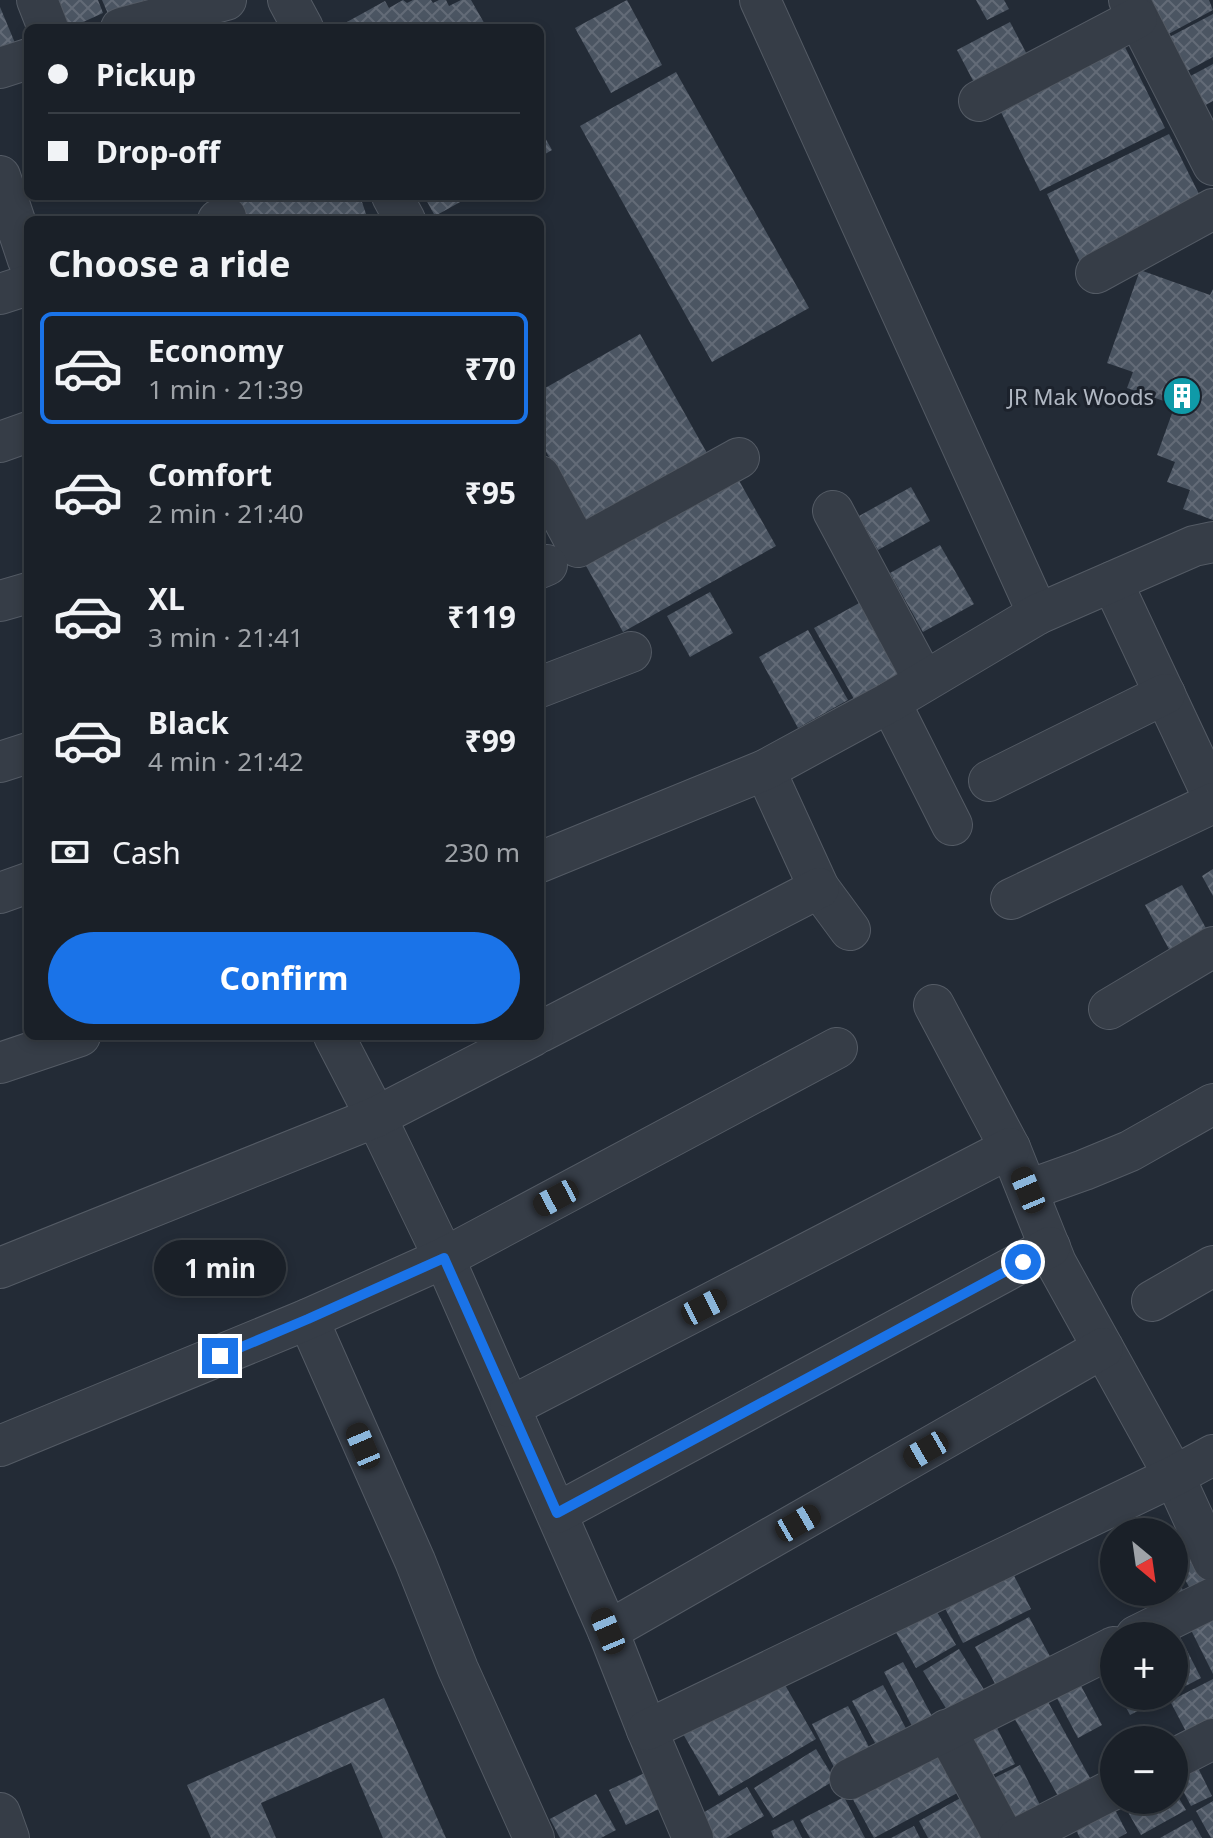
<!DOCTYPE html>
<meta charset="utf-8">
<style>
body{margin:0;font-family:"Noto Sans",sans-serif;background:#272d34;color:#f1f3f6;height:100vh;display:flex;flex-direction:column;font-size:30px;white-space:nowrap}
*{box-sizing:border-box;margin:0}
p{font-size:26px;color:#9fa3a8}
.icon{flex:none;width:44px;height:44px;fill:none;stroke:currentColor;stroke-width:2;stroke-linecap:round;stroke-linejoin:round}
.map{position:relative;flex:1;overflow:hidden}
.sheet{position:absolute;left:24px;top:216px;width:520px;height:824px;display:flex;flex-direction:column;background:#1a2028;border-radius:12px;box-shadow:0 4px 12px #0003,0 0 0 2px #383e45}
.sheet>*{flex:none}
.banner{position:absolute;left:24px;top:24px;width:520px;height:176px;border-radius:12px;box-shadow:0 4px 12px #0003,0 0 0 2px #383e45;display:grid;align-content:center;height:176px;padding:0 24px;background:#1a2028}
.needle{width:52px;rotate:151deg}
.fabs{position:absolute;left:1100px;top:1518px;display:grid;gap:16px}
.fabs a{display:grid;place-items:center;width:88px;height:88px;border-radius:50%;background:#1a2028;box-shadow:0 4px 12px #0003,0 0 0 2px #383e45;font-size:40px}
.end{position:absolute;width:36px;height:36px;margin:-18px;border:10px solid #1a73e8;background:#fff;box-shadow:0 0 0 4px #fff}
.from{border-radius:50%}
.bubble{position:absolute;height:56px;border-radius:28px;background:#1a2028;box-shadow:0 4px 12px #0003,0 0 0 2px #383e45;font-size:26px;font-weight:700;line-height:56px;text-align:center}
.car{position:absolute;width:24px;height:48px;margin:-24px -12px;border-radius:10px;box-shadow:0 0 6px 2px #0007;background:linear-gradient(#222 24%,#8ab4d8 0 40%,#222 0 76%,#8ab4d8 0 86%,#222 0)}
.banner b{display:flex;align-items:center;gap:28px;height:76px;font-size:30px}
.banner b+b{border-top:2px solid #383e45}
.banner i{width:20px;height:20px;background:#f1f3f6}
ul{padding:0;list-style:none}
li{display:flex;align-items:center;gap:24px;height:112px;margin:0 16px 12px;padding:0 8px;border:4px solid transparent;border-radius:12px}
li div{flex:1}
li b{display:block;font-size:30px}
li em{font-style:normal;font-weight:700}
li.selected{border-color:#1a73e8}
li>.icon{width:72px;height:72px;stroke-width:1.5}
h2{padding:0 24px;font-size:36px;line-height:96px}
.pay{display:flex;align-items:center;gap:20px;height:88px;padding:0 24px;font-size:30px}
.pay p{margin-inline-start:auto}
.button{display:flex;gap:16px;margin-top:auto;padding:16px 24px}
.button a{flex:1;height:92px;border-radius:48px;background:#1a73e8;color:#fff;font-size:32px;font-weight:700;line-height:92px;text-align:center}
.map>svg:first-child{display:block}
.building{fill:url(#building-cross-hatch)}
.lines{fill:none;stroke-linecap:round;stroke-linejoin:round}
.minor-casing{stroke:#545b65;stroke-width:42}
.minor{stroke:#363d47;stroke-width:40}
.route{stroke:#1a73e8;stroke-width:10}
.labels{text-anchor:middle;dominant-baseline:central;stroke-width:6;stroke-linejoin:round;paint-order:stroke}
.poi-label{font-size:22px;fill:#b1b8c3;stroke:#1c222c;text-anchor:end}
</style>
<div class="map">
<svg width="1213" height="1838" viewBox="0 0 1213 1838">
<defs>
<pattern id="building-cross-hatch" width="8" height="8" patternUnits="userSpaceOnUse" patternTransform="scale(2)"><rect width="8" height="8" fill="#4b5562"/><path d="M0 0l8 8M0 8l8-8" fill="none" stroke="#636b77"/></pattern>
</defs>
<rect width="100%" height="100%" fill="#232b36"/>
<!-- building -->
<g class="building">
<polygon points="46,0 98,0 103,13 70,28 58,28"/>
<polygon points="102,0 144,0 109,16"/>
<polygon points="403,0 407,3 413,0 431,0 433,3 439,0 446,0 449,6 461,0 471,0 487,28 336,28 385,1 389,8"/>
<polygon points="627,0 662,65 611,93 575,28"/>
<polygon points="976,0 1004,0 1009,9 987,20"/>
<polygon points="1141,0 1209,0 1213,10 1161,38"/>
<polygon points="0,7 15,43 0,49"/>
<polygon points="1213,14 1213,57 1178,76 1160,42"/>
<polygon points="1010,22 1033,66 980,94 957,50"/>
<polygon points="1120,37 1165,128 1040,191 995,100"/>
<polygon points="1213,64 1213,101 1198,109 1183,80"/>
<polygon points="676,72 809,308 712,362 580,126"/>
<polygon points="540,129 552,150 540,157"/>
<polygon points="1169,134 1205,206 1082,266 1047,194"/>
<polygon points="232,196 360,196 368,220 241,220"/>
<polygon points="424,196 471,196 435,216"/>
<polygon points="1140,270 1210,295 1213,289 1213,520 1183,509 1190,490 1167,482 1175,462 1157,455 1175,405 1127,388 1133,372 1107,363"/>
<polygon points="640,334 712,462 590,530 540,441 540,391"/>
<polygon points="733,470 776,546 623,632 580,555"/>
<polygon points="911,487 930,521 878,550 859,516"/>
<polygon points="940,545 974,604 923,632 890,573"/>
<polygon points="710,592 733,633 690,657 667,616"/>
<polygon points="861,602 901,673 854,699 814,628"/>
<polygon points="808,630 848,700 798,728 759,657"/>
<polygon points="1213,869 1213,896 1202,876"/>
<polygon points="1182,885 1207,930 1170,951 1145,905"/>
<polygon points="1182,1536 1210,1585 1193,1594 1174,1560 1174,1541"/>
<polygon points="1006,1560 1031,1609 963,1643 938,1595"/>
<polygon points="1174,1573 1187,1598 1176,1604 1169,1592 1174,1592"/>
<polygon points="929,1598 956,1645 916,1668 889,1620"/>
<polygon points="1213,1606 1213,1674 1186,1620"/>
<polygon points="1029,1617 1053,1662 999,1691 975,1647"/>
<polygon points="1174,1625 1201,1678 1174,1692"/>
<polygon points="959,1649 988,1696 952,1718 923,1671"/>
<polygon points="903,1662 933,1718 913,1728 884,1672"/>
<polygon points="777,1671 816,1739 719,1796 679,1727"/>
<polygon points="1074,1673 1102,1725 1078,1738 1050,1685"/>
<polygon points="1213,1679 1213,1727 1190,1739 1170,1701"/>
<polygon points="883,1685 910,1736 880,1752 852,1701"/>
<polygon points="1041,1689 1090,1778 1058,1796 1008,1707"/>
<polygon points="1120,1696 1166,1696 1130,1715"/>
<polygon points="384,1698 446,1838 383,1838 351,1763 261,1803 276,1838 211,1838 187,1785"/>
<polygon points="848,1706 874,1757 838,1775 812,1724"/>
<polygon points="992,1718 1015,1764 982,1780 959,1734"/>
<polygon points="937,1747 961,1791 874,1838 850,1794"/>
<polygon points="816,1749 835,1780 773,1818 754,1788"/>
<polygon points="1193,1758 1212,1796 1191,1806 1174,1774"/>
<polygon points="1020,1765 1040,1805 1006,1822 986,1782"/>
<polygon points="651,1770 667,1805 626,1825 609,1790"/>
<polygon points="747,1787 764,1816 726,1838 714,1838 701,1814"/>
<polygon points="1174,1790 1186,1810 1141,1835 1121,1800 1174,1800"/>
<polygon points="596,1794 616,1830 601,1838 560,1838 550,1819"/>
<polygon points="964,1796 985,1835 980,1838 928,1838 919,1821"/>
<polygon points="844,1797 865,1838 810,1838 800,1820"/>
<polygon points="1110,1800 1127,1833 1118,1838 1080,1838 1071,1820"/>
<polygon points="1213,1801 1213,1838 1211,1838 1196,1811"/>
<polygon points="793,1820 802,1838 774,1838 771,1831"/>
<polygon points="1192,1820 1202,1838 1160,1838"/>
<polygon points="914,1826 920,1838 891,1838"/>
</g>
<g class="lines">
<defs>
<g id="minor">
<polyline points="37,0 48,28"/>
<polyline points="288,0 303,28"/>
<polyline points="760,0 1038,614"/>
<polyline points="1129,0 1213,165"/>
<polyline points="121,28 226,0"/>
<polyline points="0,68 28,59"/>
<polyline points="979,101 1137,18"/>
<polyline points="0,176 28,260"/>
<polyline points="392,196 405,220"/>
<polyline points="218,220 226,217"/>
<polyline points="1096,273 1213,209"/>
<polyline points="0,294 28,285"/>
<polyline points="0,442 28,432"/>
<polyline points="540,476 578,547 739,458"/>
<polyline points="833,511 924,681"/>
<polyline points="540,568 547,565"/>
<polyline points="1112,582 1213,797"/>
<polyline points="0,601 28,593"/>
<polyline points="540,687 631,652"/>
<polyline points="890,702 952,825"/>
<polyline points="0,762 28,753"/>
<polyline points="765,770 819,888 850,930"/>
<polyline points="989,781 1165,694"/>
<polyline points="540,862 765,770 890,702 1038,614 1194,546 1213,542"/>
<polyline points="0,893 28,883"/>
<polyline points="1011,899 1213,803"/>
<polyline points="934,1005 1010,1148 1056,1263 1174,1476 1213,1561"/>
<polyline points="1109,1009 1213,947"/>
<polyline points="540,1032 819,888"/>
<polyline points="334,1036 376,1117 444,1258 608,1631 647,1730 693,1838"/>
<polyline points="0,1063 80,1036"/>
<polyline points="1028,1190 1084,1170 1130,1151 1213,1104"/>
<polyline points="0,1268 376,1117 533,1036"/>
<polyline points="1152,1301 1213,1266"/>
<polyline points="308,1319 415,1561 458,1669 534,1838"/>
<polyline points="510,1407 1010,1148"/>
<polyline points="0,1446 308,1319 444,1258 837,1048"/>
<polyline points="557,1513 1050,1247"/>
<polyline points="608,1631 1103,1348"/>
<polyline points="1136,1636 1213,1598"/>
<polyline points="647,1730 1174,1476 1213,1455"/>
<polyline points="946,1730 1004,1838"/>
<polyline points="1174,1759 1213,1739"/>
<polyline points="850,1779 1114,1647"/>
<polyline points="0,1813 9,1838"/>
<polyline points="1018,1838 1114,1789"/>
</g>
</defs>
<!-- minor casing -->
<use href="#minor" class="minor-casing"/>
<!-- minor -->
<use href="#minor" class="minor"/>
</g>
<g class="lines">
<!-- route -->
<polyline class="route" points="220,1356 308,1319 444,1258 557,1513 1023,1262"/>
</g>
<!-- icons -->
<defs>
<symbol id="building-disc" viewBox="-11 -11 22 22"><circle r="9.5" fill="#0f9aa8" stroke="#1c222c"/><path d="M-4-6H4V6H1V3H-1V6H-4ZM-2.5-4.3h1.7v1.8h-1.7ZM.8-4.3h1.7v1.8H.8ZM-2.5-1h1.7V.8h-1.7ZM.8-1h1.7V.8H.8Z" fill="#fff"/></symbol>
</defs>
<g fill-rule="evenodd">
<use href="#building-disc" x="1160" y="374" width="44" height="44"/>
</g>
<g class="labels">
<!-- poi labels -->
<g class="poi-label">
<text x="1154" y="396">JR Mak Woods</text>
</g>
</g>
</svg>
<div class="fabs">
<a><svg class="needle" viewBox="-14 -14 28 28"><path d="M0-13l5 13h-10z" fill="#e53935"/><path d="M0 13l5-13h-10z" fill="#9fa3a8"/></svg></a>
<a>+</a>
<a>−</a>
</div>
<i class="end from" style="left:1023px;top:1262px"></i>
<i class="end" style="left:220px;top:1356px"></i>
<div class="bubble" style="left:154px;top:1240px;width:132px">1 min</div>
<i class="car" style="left:1028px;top:1190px;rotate:337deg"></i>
<i class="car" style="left:556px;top:1198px;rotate:242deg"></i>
<i class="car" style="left:704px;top:1307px;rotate:63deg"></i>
<i class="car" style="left:363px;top:1446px;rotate:337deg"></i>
<i class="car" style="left:926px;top:1450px;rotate:240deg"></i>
<i class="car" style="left:798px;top:1523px;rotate:60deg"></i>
<i class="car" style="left:608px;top:1631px;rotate:337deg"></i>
<div class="banner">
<b><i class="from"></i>Pickup</b>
<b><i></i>Drop-off</b>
</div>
<section class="sheet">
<h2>Choose a ride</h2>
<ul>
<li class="selected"><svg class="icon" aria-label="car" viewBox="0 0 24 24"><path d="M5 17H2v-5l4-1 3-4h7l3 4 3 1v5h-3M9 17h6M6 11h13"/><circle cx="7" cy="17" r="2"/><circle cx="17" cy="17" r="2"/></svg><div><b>Economy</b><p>1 min · 21:39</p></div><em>₹70</em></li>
<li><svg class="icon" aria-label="car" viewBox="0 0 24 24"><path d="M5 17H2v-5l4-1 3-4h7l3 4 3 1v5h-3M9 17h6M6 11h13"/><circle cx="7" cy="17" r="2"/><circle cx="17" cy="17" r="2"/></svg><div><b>Comfort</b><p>2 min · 21:40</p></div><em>₹95</em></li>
<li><svg class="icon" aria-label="car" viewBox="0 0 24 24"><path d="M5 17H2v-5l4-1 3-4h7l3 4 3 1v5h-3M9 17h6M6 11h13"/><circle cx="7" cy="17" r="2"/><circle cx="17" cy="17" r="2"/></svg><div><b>XL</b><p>3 min · 21:41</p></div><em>₹119</em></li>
<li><svg class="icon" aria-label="car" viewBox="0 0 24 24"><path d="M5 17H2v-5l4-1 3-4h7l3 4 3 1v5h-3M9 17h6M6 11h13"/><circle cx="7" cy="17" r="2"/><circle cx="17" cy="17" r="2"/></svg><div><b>Black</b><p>4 min · 21:42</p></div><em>₹99</em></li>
</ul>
<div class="pay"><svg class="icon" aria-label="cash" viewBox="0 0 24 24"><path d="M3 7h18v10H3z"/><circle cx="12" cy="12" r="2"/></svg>Cash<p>230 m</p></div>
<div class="button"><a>Confirm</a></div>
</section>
</div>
